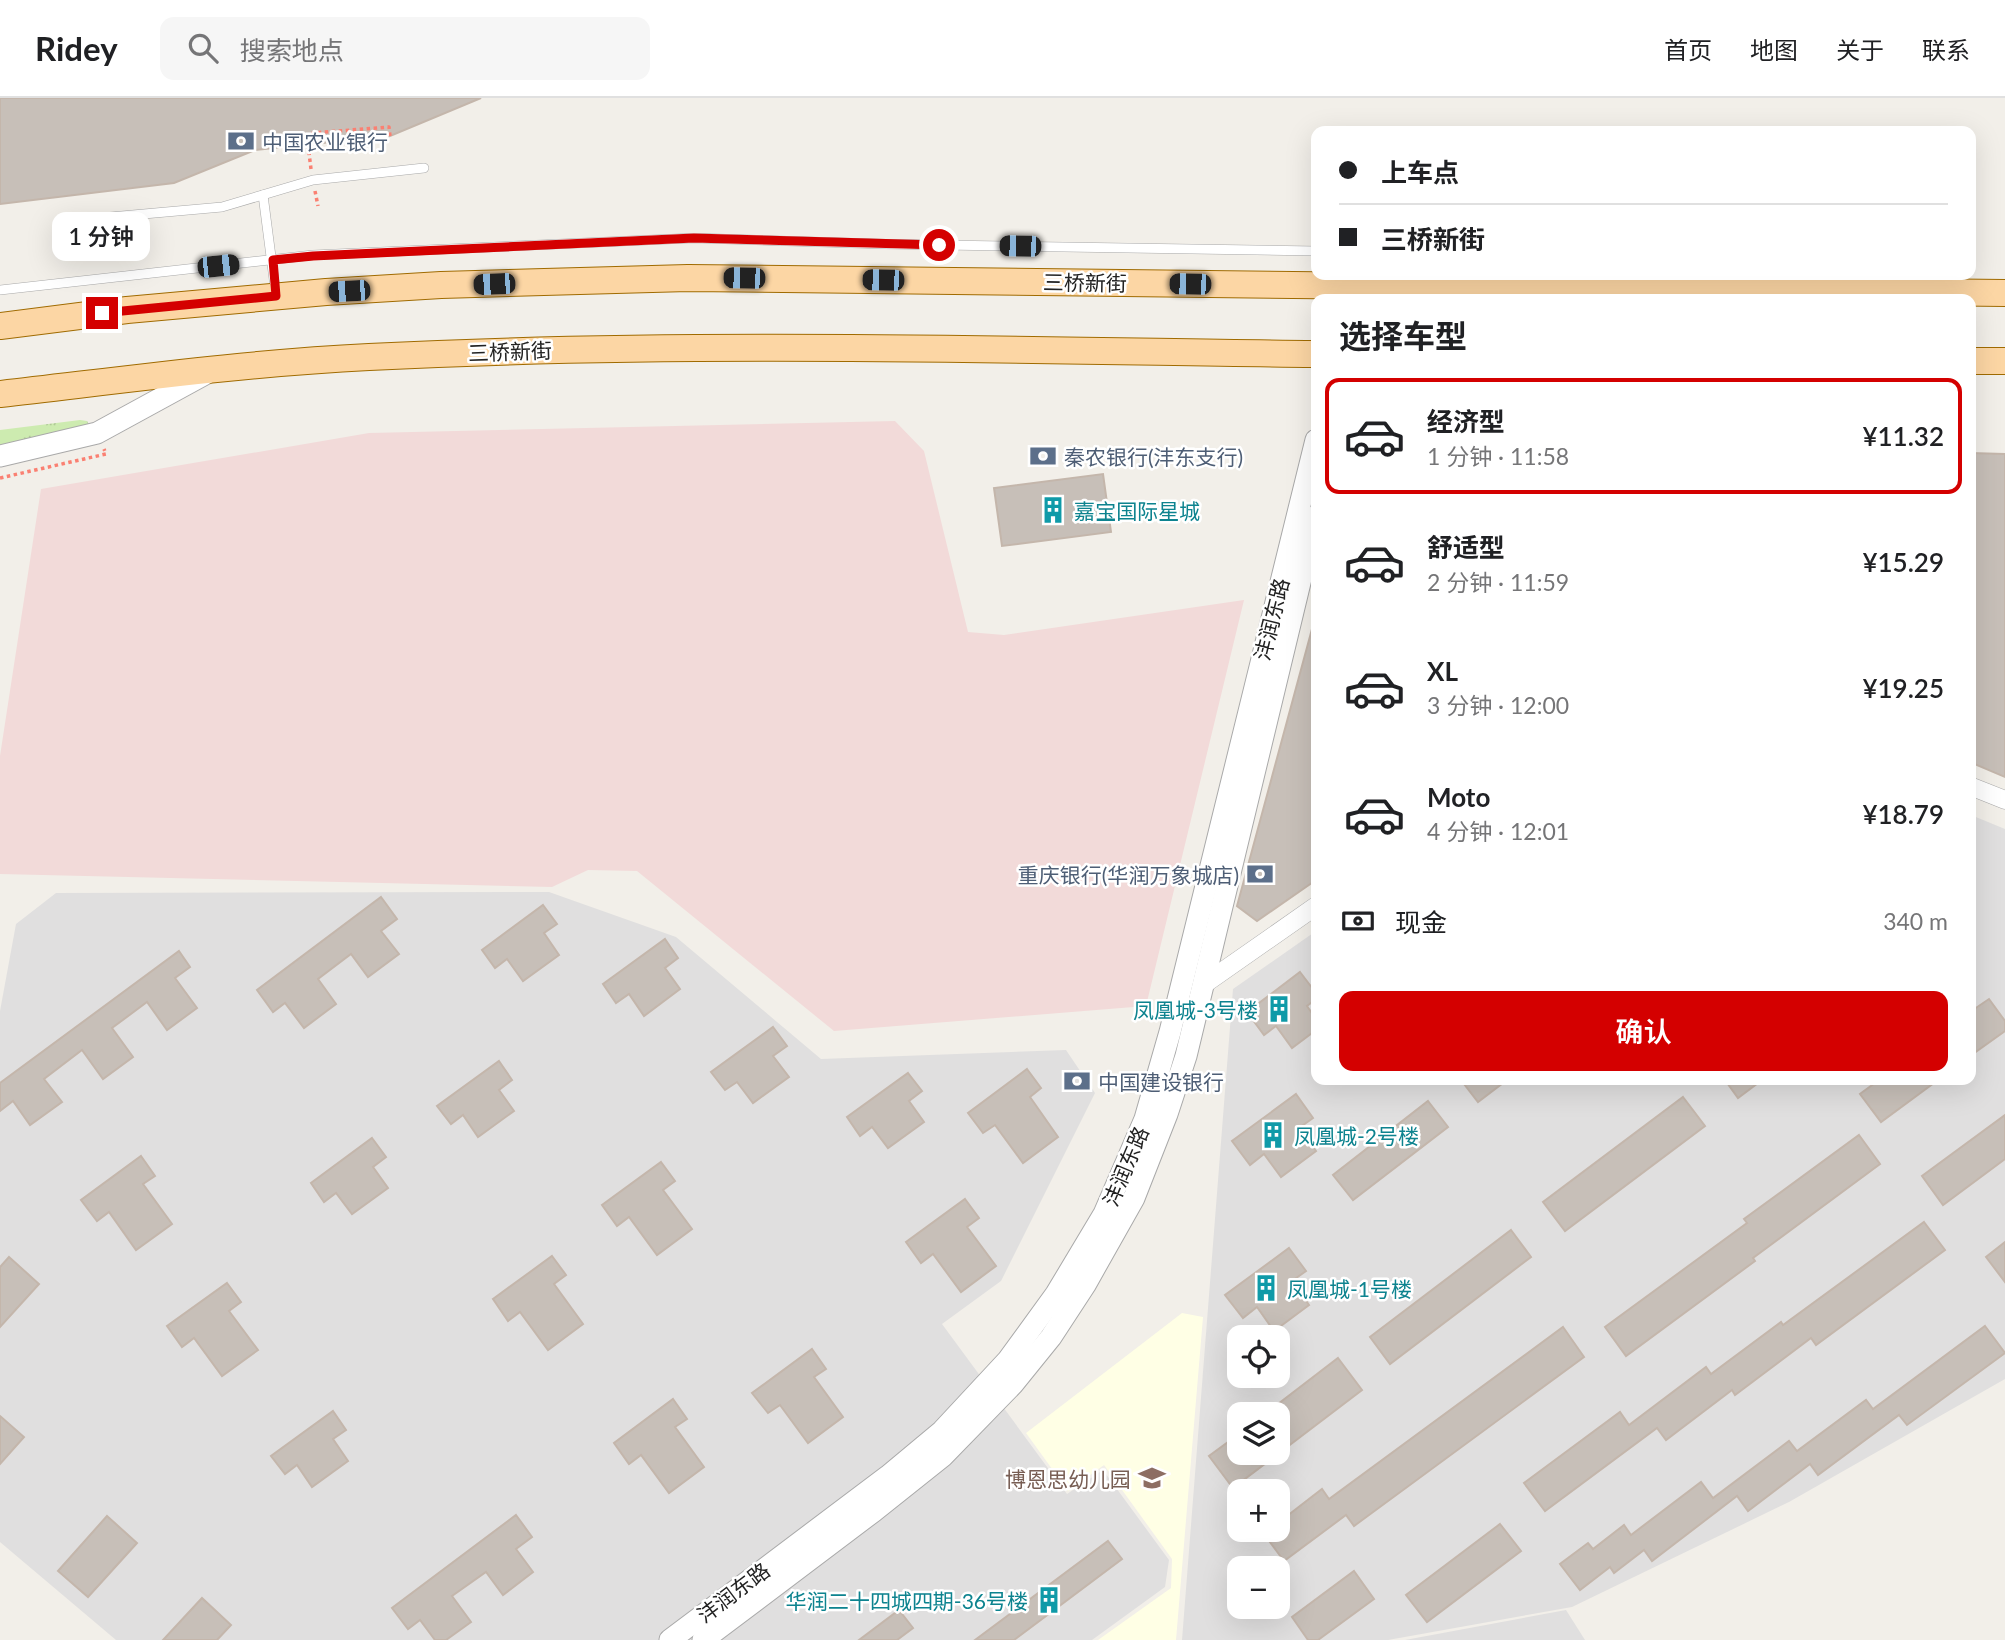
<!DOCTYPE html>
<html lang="zh">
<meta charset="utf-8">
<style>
body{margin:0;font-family:Lato,"Noto Sans SC",sans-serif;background:#f6f6f6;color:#202124;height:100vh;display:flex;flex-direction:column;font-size:26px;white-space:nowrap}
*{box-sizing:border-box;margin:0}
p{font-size:23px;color:#757577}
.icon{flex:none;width:38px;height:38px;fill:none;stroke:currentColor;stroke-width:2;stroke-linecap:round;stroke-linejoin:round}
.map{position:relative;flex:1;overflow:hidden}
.panel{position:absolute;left:1311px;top:196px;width:665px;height:791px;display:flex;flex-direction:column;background:#fff;border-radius:14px;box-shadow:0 7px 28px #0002}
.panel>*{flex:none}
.top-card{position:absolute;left:1311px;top:28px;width:665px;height:154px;border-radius:14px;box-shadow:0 7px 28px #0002;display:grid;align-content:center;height:154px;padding:0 28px;background:#fff}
.tools{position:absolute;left:1227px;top:1227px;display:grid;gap:14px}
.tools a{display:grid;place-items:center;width:63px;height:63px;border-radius:14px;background:#fff;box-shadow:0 7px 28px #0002;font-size:35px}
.end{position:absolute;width:32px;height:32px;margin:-16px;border:9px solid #d40000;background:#fff;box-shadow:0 0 0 4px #fff}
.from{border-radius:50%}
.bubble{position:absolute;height:49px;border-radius:14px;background:#fff;box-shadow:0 7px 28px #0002;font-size:23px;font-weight:600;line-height:49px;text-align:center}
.car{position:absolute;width:21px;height:42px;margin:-21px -10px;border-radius:9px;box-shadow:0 0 5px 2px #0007;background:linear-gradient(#222 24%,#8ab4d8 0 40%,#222 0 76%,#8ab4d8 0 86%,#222 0)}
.top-card b{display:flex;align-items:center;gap:24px;height:66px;font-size:26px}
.top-card b+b{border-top:2px solid #e0e0e0}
.top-card i{width:18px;height:18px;background:#202124}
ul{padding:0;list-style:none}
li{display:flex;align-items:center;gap:21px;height:116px;margin:0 14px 10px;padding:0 14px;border:4px solid transparent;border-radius:14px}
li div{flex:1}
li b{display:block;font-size:26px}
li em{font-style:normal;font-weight:600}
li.active{border-color:#d40000}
li>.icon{width:63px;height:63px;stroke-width:1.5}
h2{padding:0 28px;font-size:32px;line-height:84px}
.pay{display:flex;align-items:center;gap:18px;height:77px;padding:0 28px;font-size:26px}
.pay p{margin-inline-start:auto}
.action{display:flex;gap:14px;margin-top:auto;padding:14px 28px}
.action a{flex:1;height:80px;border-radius:14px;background:#d40000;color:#fff;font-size:28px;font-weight:600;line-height:80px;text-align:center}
header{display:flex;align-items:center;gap:42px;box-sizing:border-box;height:98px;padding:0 35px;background:#fff;border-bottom:2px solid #e0e0e0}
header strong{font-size:33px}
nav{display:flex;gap:38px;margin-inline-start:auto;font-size:24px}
.search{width:490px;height:63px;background:#f6f6f6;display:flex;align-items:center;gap:18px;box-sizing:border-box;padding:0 24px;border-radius:14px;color:#757577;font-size:26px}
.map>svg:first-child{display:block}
.residential{fill:#e0dfdf;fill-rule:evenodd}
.commercial{fill:#f2dad9}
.education{fill:#ffffe5}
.grass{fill:url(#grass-tufts)}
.building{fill:#c7bfb8;stroke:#c4b6ab;stroke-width:2}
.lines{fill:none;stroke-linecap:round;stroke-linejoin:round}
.service-casing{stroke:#a9a9a9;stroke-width:10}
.minor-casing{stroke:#a9a9a9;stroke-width:19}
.tertiary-casing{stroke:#a9a9a9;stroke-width:23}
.primary-casing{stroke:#a06b00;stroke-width:28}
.path{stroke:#fa8072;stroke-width:3.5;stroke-dasharray:3.5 3.5;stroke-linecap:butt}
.service{stroke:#fff;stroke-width:9}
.minor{stroke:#fff;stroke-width:18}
.tertiary{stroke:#fff;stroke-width:21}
.primary{stroke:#fcd6a4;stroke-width:26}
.route{stroke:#d40000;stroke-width:9}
.labels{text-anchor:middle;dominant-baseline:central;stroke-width:5;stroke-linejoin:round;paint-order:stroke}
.service-label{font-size:21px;fill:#4e5e75;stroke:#fff;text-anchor:start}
.street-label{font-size:21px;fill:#222;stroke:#fff}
.culture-label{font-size:21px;fill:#0d838f;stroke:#fff;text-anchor:start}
.education-label{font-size:21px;fill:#785e54;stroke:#fff;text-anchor:end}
</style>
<header>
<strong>Ridey</strong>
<div class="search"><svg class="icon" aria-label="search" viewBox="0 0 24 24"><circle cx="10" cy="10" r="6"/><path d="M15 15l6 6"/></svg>搜索地点</div>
<nav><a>首页</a><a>地图</a><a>关于</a><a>联系</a></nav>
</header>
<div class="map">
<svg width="2005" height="1542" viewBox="0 0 2005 1542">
<defs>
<pattern id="grass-tufts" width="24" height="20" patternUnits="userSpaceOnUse" patternTransform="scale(1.75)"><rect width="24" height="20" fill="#cdebb0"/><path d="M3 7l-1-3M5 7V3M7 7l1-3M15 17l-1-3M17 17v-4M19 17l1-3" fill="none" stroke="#b0c997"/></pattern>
</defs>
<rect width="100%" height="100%" fill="#f2efe9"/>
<!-- residential -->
<g class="residential">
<path d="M 1971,717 L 2005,731 L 2005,1281 L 1789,1404 L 1572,1509 L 1388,1542 L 1182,1542 L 1233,891 L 1316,833 L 1316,982 L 1970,982 ZM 1239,1239 L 1278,1239 L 1278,1278 L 1239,1278 ZM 1239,1316 L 1278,1316 L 1278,1354 L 1239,1354 ZM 1239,1393 L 1278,1393 L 1278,1432 L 1239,1432 ZM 1239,1470 L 1278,1470 L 1278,1508 L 1239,1508 Z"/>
<polygon points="549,794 676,839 821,961 1066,952 1095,995 1001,1183 942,1226 1067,1396 1103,1372 1169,1462 1165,1489 1092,1542 116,1542 0,1444 0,913 16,826 56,795"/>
<polygon points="1566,1512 1585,1542 1405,1542"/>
</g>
<!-- commercial -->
<polygon class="commercial" points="895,323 924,353 968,534 1004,537 1244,502 1146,908 834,933 637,773 588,772 552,789 0,776 0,658 41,391 369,335"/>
<!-- education -->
<polygon class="education" points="1182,1215 1203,1219 1176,1542 1098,1542 1171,1490 1172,1461 1104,1367 1068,1393 1026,1335"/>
<!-- grass -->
<polygon class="grass" points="80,322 87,323 90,328 0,351 0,332"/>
<!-- building -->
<g class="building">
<polygon points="0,0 481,0 390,38 255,52 174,85 0,106"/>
<polygon points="1970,355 2005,356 2005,679 1970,664"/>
<polygon points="1103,376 1111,434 1002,448 994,390"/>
<polygon points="1312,531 1316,531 1316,782 1257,823 1237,808"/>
<polygon points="381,799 397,821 381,833 399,856 368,879 351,856 318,881 336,906 304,930 285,905 273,914 257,892"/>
<polygon points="543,807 557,826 544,835 559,857 523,883 507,861 495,870 482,852"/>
<polygon points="665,841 678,860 665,870 680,891 644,918 629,896 616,905 603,886"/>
<polygon points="179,853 190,869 175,880 197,910 167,932 147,904 112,930 133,959 103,981 82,952 44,981 62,1004 30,1027 13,1003 0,1013 0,985"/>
<polygon points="1300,874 1316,895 1316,901 1307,908 1316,921 1316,932 1292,950 1276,928 1264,937 1247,914"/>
<polygon points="1989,901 2005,923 2005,933 1970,958 1970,914"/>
<polygon points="773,929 787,948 773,958 789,979 753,1005 737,984 725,992 711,974"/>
<polygon points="499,963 512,982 499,992 514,1013 478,1039 463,1017 451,1026 437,1008"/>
<polygon points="1027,971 1041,990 1030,999 1058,1039 1023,1065 995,1027 983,1035 968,1015"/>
<polygon points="908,975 922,993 909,1003 924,1024 888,1050 872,1029 860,1038 847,1019"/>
<polygon points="1461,982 1507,982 1478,1004"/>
<polygon points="1725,982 1762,982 1738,1000"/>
<polygon points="1879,982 1938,982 1881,1024 1860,996"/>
<polygon points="1296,996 1313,1020 1299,1030 1316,1053 1281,1079 1264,1056 1250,1067 1232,1043"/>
<polygon points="1683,999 1705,1028 1565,1133 1543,1104"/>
<polygon points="1428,1003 1448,1029 1353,1102 1333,1077"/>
<polygon points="2005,1017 2005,1061 1943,1107 1922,1078"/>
<polygon points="1859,1037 1880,1066 1753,1160 1755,1163 1626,1258 1605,1229 1747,1125 1744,1121"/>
<polygon points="372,1040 386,1059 373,1069 388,1090 352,1116 336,1095 324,1104 311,1085"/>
<polygon points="141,1058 155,1078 143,1086 172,1126 136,1152 109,1114 97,1123 81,1102"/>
<polygon points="661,1064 675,1083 663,1092 692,1131 657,1157 629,1119 617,1128 602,1107"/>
<polygon points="965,1101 979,1120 967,1129 996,1168 961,1194 933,1156 921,1165 906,1144"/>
<polygon points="1924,1124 1945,1152 1816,1247 1811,1240 1735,1297 1732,1292 1666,1342 1657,1330 1545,1413 1524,1385 1620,1314 1629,1327 1706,1269 1711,1276 1781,1224 1783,1227"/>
<polygon points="1511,1132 1531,1159 1390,1266 1370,1239"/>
<polygon points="2005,1144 2005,1184 1986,1159"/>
<polygon points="1289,1150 1306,1173 1292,1183 1309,1207 1274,1233 1257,1209 1243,1220 1225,1197"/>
<polygon points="552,1158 566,1177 554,1186 583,1226 548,1252 520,1214 508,1223 493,1201"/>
<polygon points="9,1159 39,1186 0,1229 0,1169"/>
<polygon points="227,1185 241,1204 229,1213 258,1252 222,1278 194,1240 182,1249 167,1228"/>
<polygon points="1985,1228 2005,1255 1907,1327 1899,1317 1818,1377 1810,1366 1748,1413 1737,1398 1652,1463 1644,1452 1614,1475 1610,1469 1580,1492 1560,1466 1588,1445 1593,1451 1624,1427 1631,1437 1701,1384 1713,1400 1789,1343 1797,1353 1866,1302 1873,1311"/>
<polygon points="1563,1229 1584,1259 1354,1428 1346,1417 1284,1463 1261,1432 1278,1432 1278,1425 1322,1391 1329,1401"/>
<polygon points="812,1251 826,1271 814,1279 843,1319 808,1345 780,1307 768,1315 752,1295"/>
<polygon points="1338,1260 1362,1292 1233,1390 1209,1358 1239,1336 1239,1354 1278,1354 1278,1306"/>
<polygon points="673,1301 687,1321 675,1329 704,1369 669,1395 641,1357 629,1366 614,1345"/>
<polygon points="333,1313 346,1332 333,1341 348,1363 312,1389 297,1367 285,1376 271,1358"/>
<polygon points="0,1318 24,1339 0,1366"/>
<polygon points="516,1417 532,1439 516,1451 533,1474 503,1497 486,1474 452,1498 471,1524 446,1542 435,1542 420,1522 408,1531 392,1510"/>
<polygon points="107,1418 137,1445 88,1499 58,1473"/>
<polygon points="1500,1426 1521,1453 1427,1524 1406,1497"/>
<polygon points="1108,1443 1122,1461 1014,1542 975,1542"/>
<polygon points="1354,1473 1374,1501 1318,1542 1308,1542 1292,1519"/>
<polygon points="202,1500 231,1527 217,1542 163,1542"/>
<polygon points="899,1512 913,1530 897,1542 859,1542"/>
</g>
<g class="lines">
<defs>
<g id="service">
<polyline points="263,97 276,197"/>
<polyline points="99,120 222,109 313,82 424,70"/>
<polyline points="0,192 313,157 694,140 885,146 1316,153"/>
</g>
<g id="minor">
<polyline points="1970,688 2005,702"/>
<polyline points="1203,887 1316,808"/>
</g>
<g id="tertiary">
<polyline points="0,358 97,335 207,275"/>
<polyline points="670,1542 888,1378 942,1333 1008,1262 1056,1196 1104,1116 1145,1021 1170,934 1316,342"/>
<polyline points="703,1542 874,1413 943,1358 1013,1286 1051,1239 1085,1187 1134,1100 1167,1016 1186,958 1316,418"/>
</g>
<g id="primary">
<polyline points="0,228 127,212 326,194 441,187 688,180 2005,195"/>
<polyline points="1970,263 2005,263"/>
<path d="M 0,296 C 123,282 246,265 369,259 C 684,243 1000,252 1316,256"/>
</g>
</defs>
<!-- service casing -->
<use href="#service" class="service-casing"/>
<!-- minor casing -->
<use href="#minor" class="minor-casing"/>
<!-- tertiary casing -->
<use href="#tertiary" class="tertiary-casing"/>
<!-- primary casing -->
<use href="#primary" class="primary-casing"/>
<!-- path -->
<g class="path">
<polyline points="311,71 308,47 313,35 389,29 390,38"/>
<polyline points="315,93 318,108"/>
<polyline points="0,380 106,356 104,351"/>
</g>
<!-- service -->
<use href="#service" class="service"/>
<!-- minor -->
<use href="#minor" class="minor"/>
<!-- tertiary -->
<use href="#tertiary" class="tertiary"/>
<!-- primary -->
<use href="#primary" class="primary"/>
</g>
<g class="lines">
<!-- route -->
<polyline class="route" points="102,215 276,198 273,162 313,158 694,140 939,147"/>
</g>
<!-- icons -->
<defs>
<symbol id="bank-bare" viewBox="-9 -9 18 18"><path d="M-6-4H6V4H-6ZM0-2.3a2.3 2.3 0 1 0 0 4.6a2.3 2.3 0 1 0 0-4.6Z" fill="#5c6f8a" stroke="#fff" stroke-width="2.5" paint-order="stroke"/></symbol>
<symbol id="building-bare" viewBox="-9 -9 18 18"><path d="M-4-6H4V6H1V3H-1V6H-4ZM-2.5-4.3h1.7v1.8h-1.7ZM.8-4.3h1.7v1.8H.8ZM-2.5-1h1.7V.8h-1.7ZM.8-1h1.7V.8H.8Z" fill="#0f9aa8" stroke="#fff" stroke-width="2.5" paint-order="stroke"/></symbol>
<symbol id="school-bare" viewBox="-9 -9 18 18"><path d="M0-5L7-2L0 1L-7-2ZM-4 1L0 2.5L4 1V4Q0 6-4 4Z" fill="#8d6e63" stroke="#fff" stroke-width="2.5" paint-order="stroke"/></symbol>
</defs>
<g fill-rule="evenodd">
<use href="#bank-bare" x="222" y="24" width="38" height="38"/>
<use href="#bank-bare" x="1024" y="339" width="38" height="38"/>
<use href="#building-bare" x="1034" y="393" width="38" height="38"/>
<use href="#bank-bare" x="1241" y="757" width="38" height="38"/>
<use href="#building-bare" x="1260" y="892" width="38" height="38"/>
<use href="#bank-bare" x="1058" y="964" width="38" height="38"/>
<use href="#building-bare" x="1254" y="1018" width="38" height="38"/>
<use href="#building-bare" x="1247" y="1171" width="38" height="38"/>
<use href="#school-bare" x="1133" y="1361" width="38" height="38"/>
<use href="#building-bare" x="1030" y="1483" width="38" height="38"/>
</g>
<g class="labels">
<!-- service labels -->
<g class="service-label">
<text x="262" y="43">中国农业银行</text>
<text x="1064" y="358">秦农银行(沣东支行)</text>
<text x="1239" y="776" text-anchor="end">重庆银行(华润万象城店)</text>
<text x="1098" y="983">中国建设银行</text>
</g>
<!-- street labels -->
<g class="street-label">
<text transform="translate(1085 184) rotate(1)">三桥新街</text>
<text transform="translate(510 253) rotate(-2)">三桥新街</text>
<text transform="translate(1271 521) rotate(-76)">沣润东路</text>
<text transform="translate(1125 1068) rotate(-67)">沣润东路</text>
<text transform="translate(733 1494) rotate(-37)">沣润东路</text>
</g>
<!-- culture labels -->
<g class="culture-label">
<text x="1074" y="412">嘉宝国际星城</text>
<text x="1258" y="911" text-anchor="end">凤凰城-3号楼</text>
<text x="1294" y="1037">凤凰城-2号楼</text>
<text x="1287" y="1190">凤凰城-1号楼</text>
<text x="1028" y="1502" text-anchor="end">华润二十四城四期-36号楼</text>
</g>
<!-- education labels -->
<g class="education-label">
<text x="1131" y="1380">博恩思幼儿园</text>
</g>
</g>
</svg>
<div class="tools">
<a><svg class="icon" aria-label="locate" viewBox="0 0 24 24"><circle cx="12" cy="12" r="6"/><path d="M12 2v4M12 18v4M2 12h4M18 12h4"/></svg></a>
<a><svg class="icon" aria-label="layers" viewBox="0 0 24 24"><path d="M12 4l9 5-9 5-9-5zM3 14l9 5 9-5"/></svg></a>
<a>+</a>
<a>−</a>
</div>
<i class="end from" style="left:939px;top:147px"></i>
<i class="end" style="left:102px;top:215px"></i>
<div class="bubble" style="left:52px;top:114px;width:98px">1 分钟</div>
<i class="car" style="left:1020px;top:148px;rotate:271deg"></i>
<i class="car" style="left:218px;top:168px;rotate:84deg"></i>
<i class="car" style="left:744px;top:180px;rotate:271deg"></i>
<i class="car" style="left:883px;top:182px;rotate:271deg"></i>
<i class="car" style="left:494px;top:186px;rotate:268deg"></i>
<i class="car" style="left:1190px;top:186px;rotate:271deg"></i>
<i class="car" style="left:349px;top:193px;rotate:267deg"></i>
<div class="top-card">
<b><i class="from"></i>上车点</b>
<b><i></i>三桥新街</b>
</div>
<section class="panel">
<h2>选择车型</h2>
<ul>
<li class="active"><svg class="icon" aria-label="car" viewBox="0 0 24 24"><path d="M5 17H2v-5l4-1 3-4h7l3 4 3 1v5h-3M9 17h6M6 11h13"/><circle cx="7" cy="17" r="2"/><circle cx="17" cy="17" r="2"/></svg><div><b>经济型</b><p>1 分钟 · 11:58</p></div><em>¥11.32</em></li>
<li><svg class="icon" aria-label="car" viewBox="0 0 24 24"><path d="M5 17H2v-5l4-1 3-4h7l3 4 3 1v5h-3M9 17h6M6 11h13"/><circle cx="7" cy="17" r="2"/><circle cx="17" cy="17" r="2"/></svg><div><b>舒适型</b><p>2 分钟 · 11:59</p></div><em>¥15.29</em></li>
<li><svg class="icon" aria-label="car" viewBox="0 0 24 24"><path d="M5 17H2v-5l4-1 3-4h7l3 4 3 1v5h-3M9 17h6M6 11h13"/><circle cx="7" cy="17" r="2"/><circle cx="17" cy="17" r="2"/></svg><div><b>XL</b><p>3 分钟 · 12:00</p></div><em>¥19.25</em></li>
<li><svg class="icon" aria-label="car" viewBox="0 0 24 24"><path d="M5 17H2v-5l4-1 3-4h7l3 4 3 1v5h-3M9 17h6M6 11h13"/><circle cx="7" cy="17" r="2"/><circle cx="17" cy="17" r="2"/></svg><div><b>Moto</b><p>4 分钟 · 12:01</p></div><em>¥18.79</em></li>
</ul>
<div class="pay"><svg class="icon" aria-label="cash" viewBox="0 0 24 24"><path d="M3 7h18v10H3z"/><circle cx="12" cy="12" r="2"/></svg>现金<p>340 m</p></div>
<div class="action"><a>确认</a></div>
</section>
</div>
